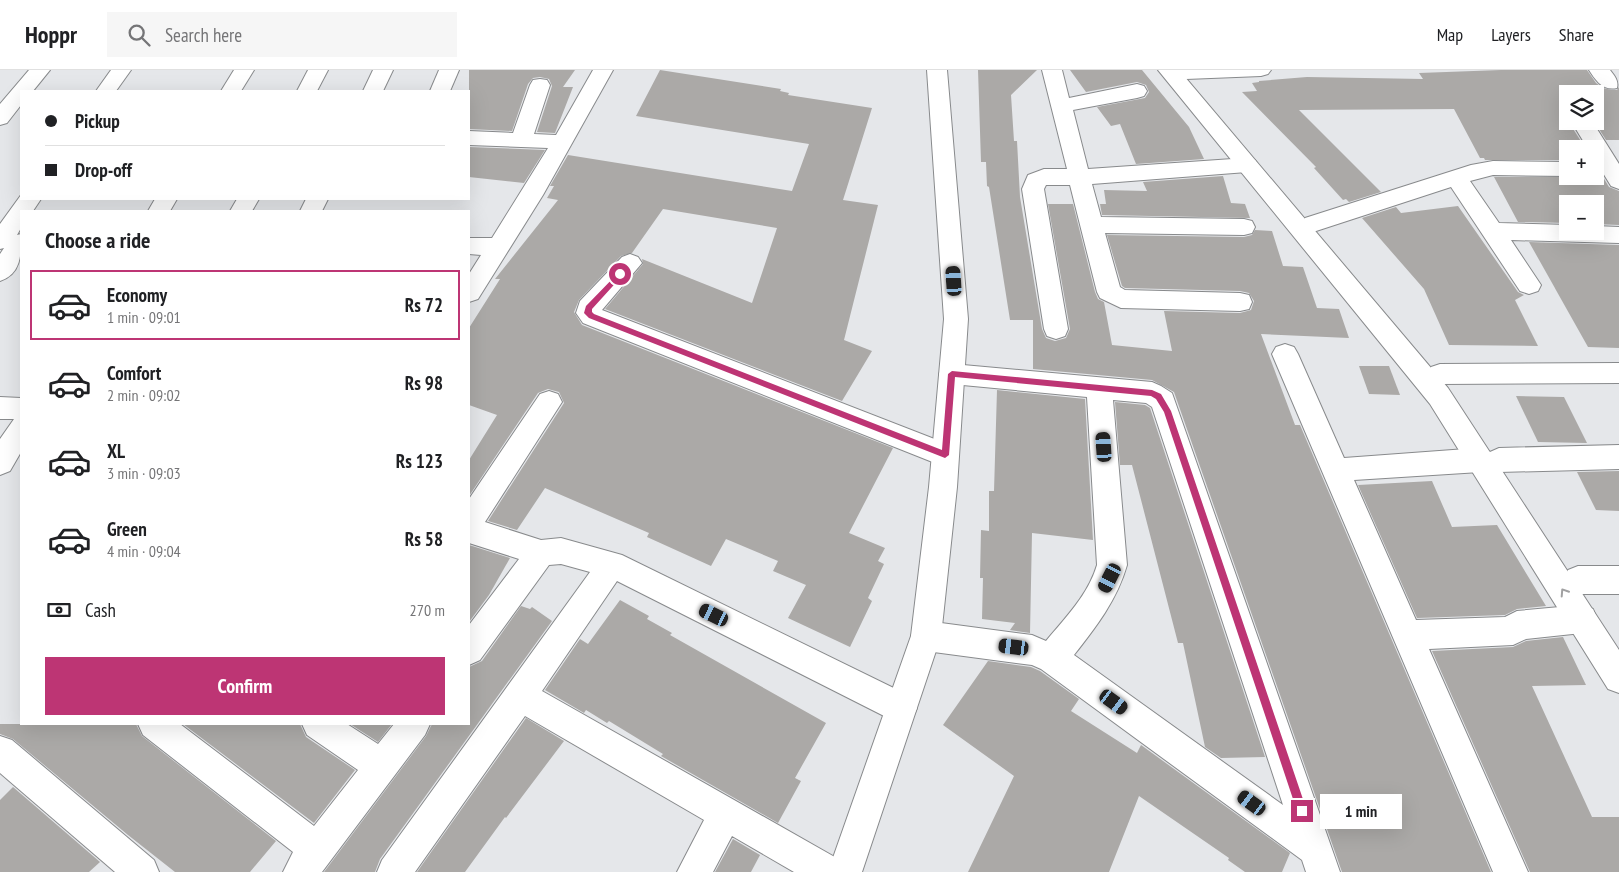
<!DOCTYPE html>
<meta charset="utf-8">
<style>
body{margin:0;font-family:"PT Sans Narrow",sans-serif;background:#f6f6f6;color:#202124;height:100vh;display:flex;flex-direction:column;font-size:19px;white-space:nowrap}
*{box-sizing:border-box;margin:0}
p{font-size:16px;color:#757577}
.icon{flex:none;width:28px;height:28px;fill:none;stroke:currentColor;stroke-width:2;stroke-linecap:round;stroke-linejoin:round}
.map{position:relative;flex:1;overflow:hidden}
.sheet{position:absolute;left:20px;top:140px;width:450px;height:515px;display:flex;flex-direction:column;background:#fff;border-radius:0px;box-shadow:0 5px 20px #0002}
.sheet>*{flex:none}
.hud{position:absolute;left:20px;top:20px;width:450px;height:110px;border-radius:0px;box-shadow:0 5px 20px #0002;display:grid;align-content:center;height:110px;padding:0 25px;background:#fff}
.controls{position:absolute;left:1559px;top:15px;display:grid;gap:10px}
.controls a{display:grid;place-items:center;width:45px;height:45px;border-radius:0px;background:#fff;box-shadow:0 5px 20px #0002;font-size:25px}
.end{position:absolute;width:22px;height:22px;margin:-11px;border:6px solid #bd3574;background:#fff;box-shadow:0 0 0 2px #fff}
.from{border-radius:50%}
.bubble{position:absolute;height:35px;border-radius:0px;background:#fff;box-shadow:0 5px 20px #0002;font-size:16px;font-weight:700;line-height:35px;text-align:center}
.car{position:absolute;width:15px;height:30px;margin:-15px -8px;border-radius:6px;box-shadow:0 0 4px 1px #0007;background:linear-gradient(#222 24%,#8ab4d8 0 40%,#222 0 76%,#8ab4d8 0 86%,#222 0)}
.hud b{display:flex;align-items:center;gap:18px;height:48px;font-size:19px}
.hud b+b{border-top:1px solid #e0e0e0}
.hud i{width:12px;height:12px;background:#202124}
ul{padding:0;list-style:none}
li{display:flex;align-items:center;gap:15px;height:70px;margin:0 10px 8px;padding:0 15px;border:2px solid transparent;border-radius:0px}
li div{flex:1}
li b{display:block;font-size:19px}
li em{font-style:normal;font-weight:700}
li.active{border-color:#bd3574}
li>.icon{width:45px;height:45px;stroke-width:1.5}
h2{padding:0 25px;font-size:22px;line-height:60px}
.pay{display:flex;align-items:center;gap:12px;height:55px;padding:0 25px;font-size:19px}
.pay p{margin-inline-start:auto}
.action{display:flex;gap:10px;margin-top:auto;padding:10px 25px}
.action a{flex:1;height:58px;border-radius:0px;background:#bd3574;color:#fff;font-size:20px;font-weight:700;line-height:58px;text-align:center}
header{display:flex;align-items:center;gap:30px;box-sizing:border-box;height:70px;padding:0 25px;background:#fff;border-bottom:1px solid #e0e0e0}
header strong{font-size:24px}
nav{display:flex;gap:28px;margin-inline-start:auto;font-size:18px}
.search{width:350px;height:45px;background:#f6f6f6;display:flex;align-items:center;gap:12px;box-sizing:border-box;padding:0 18px;border-radius:0px;color:#757577;font-size:19px}
.map>svg:first-child{display:block}
.building{fill:#aba9a7}
.lines{fill:none;stroke-linecap:round;stroke-linejoin:round}
.minor-casing{stroke:#888a8c;stroke-width:2}
.tertiary-casing{stroke:#888a8c;stroke-width:2}
.secondary-casing{stroke:#888a8c;stroke-width:2}
.minor{fill:#fff;fill-rule:evenodd}
.tertiary{fill:#fff;fill-rule:evenodd}
.secondary{fill:#fff;fill-rule:evenodd}
.oneway{stroke:#a0a0a1}
.route{fill:#bd3574}
</style>
<header>
<strong>Hoppr</strong>
<div class="search"><svg class="icon" aria-label="search" viewBox="0 0 24 24"><circle cx="10" cy="10" r="6"/><path d="M15 15l6 6"/></svg>Search here</div>
<nav><a>Map</a><a>Layers</a><a>Share</a></nav>
</header>
<div class="map">
<svg width="1619" height="802" viewBox="0 0 1619 802">
<rect width="100%" height="100%" fill="#e5e7ea"/>
<!-- building -->
<g class="building">
<polygon points="469,0 575,0 563,17 573,17 555,63 537,62 552,16 549,9 540,7 533,8 528,14 512,61 469,59"/>
<polygon points="660,0 781,19 780,21 789,23 788,25 872,38 843,130 878,135 844,270 872,281 842,331 605,239 643,194 642,189 752,233 777,158 663,139 632,183 621,186 579,230 574,242 582,255 893,378 849,463 885,478 878,491 884,494 868,528 872,531 850,577 788,548 806,515 773,501 778,491 726,469 711,496 647,467 649,463 545,418 517,460 488,451 564,333 559,322 548,319 538,323 469,426 469,390 497,345 469,335 469,258 500,209 495,209 558,130 547,128 554,116 550,116 568,85 792,121 809,74 636,46"/>
<polygon points="978,0 1037,0 1011,25 1014,71 1017,71 1020,127 1042,259 1046,268 1055,271 1066,268 1070,259 1048,134 1073,134 1095,222 1098,229 1104,232 1112,275 1172,281 1164,241 1240,243 1251,240 1254,231 1249,223 1240,221 1125,218 1122,216 1107,165 1244,167 1252,165 1255,160 1272,161 1283,196 1303,197 1317,238 1339,239 1349,268 1261,264 1295,355 1300,355 1491,802 1342,802 1174,322 1152,310 1033,299 1033,250 1010,250 989,117 987,116 986,92 981,92"/>
<polygon points="1070,0 1142,0 1189,57 1204,89 1136,94 1120,54 1111,56 1097,37 1145,28 1149,22 1146,15 1137,12 1086,22"/>
<polygon points="1501,0 1587,0 1596,13 1603,18 1612,20 1617,20 1619,17 1619,70 1606,70 1594,51 1595,24 1568,24 1568,51 1586,79 1568,79 1568,90 1485,90 1484,88 1480,88 1454,39 1299,40 1381,122 1349,132 1346,129 1343,130 1314,98 1316,97 1242,22 1257,21 1252,13 1259,12 1259,11 1307,7 1423,9 1419,3"/>
<polygon points="469,77 545,80 524,113 469,107"/>
<polygon points="1595,94 1609,117 1619,121 1619,155 1595,154 1595,134 1568,134 1568,153 1518,152 1494,107 1595,106"/>
<polygon points="1223,106 1231,133 1245,134 1250,148 1102,145 1100,134 1106,134 1104,120 1147,121 1143,112"/>
<polygon points="1458,136 1518,222 1524,225 1515,230 1538,276 1449,275 1424,219 1362,148 1396,137 1401,143"/>
<polygon points="1529,172 1619,175 1619,278 1588,277"/>
<polygon points="1359,296 1389,296 1400,325 1369,324"/>
<polygon points="997,320 1085,329 1093,470 1032,463 1030,563 1010,560 1015,553 982,549 983,508 980,508 981,460 989,461 989,421 994,421"/>
<polygon points="1516,326 1564,327 1587,373 1538,372"/>
<polygon points="1115,332 1145,335 1150,338 1265,687 1221,688 1205,677 1183,573 1178,573 1132,395 1120,395"/>
<polygon points="1619,401 1619,441 1596,440 1577,402"/>
<polygon points="1432,411 1452,457 1497,455 1546,536 1517,539 1505,545 1417,548 1358,415"/>
<polygon points="469,475 510,488 489,525 469,552"/>
<polygon points="620,530 649,546 647,549 672,563 670,565 826,653 795,708 801,711 778,753 661,686 663,684 609,651 607,653 586,640 584,643 545,620 580,569 588,574"/>
<polygon points="521,536 530,539 532,537 552,551 380,789 375,802 324,802 426,666 432,654 469,654 469,597 482,591"/>
<polygon points="1563,567 1586,615 1532,616 1592,747 1619,747 1619,802 1530,802 1432,581 1513,577 1526,571"/>
<polygon points="988,591 1031,597 1040,601 1079,629 1071,641 1137,683 1141,675 1290,783 1282,802 1245,802 1228,790 1229,788 1139,726 1109,802 968,802 1014,706 943,655"/>
<polygon points="526,648 564,671 506,748 505,747 465,802 417,802"/>
<polygon points="0,654 136,654 142,666 276,771 250,802 175,802 128,765 13,669 0,664"/>
<polygon points="183,654 300,654 306,667 355,700 314,753"/>
<polygon points="350,654 392,654 378,672"/>
<polygon points="13,717 100,792 89,802 0,802 0,730"/>
<polygon points="733,769 760,785 751,802 715,802"/>
</g>
<g class="lines">
<defs>
<g id="minor">
<polygon points="29,0 50,0 33,21 21,21 21,35 7,53 0,55 0,34"/>
<polygon points="234,0 254,0 241,21 221,21"/>
<polygon points="308,0 328,0 317,21 297,21"/>
<polygon points="373,0 393,0 383,21 363,21"/>
<polygon points="439,0 459,0 450,21 430,21"/>
<polygon points="593,0 613,0 543,125 478,229 469,232 469,204 481,185 469,184 469,168 492,168 548,78 469,75 469,61 513,63 530,15 533,10 540,9 547,10 550,15 534,64 556,65"/>
<polygon points="1042,0 1062,0 1069,28 1137,14 1144,16 1147,21 1144,26 1137,28 1073,40 1088,99 1247,88 1255,90 1258,95 1255,100 1247,102 1092,114 1101,147 1244,149 1252,151 1255,157 1252,163 1244,165 1105,163 1120,217 1125,220 1240,223 1249,225 1252,232 1249,239 1240,241 1121,238 1100,228 1097,222 1070,115 1046,115 1044,119 1068,259 1065,266 1056,269 1047,266 1044,259 1022,119 1028,105 1044,99 1067,99"/>
<polygon points="1178,0 1271,0 1268,4 1261,6 1186,9 1179,7 1176,3"/>
<path d="M 1589,0 L 1610,0 C 1614,5 1619,11 1617,18 C 1603,21 1596,11 1589,0 Z"/>
<polygon points="1571,51 1592,51 1619,94 1619,119 1611,116 1595,90 1595,79 1588,79"/>
<polygon points="1493,91 1568,92 1568,106 1493,105 1470,111 1499,153 1568,155 1568,161 1595,161 1595,156 1619,157 1619,173 1511,170 1541,215 1538,221 1529,224 1520,221 1451,117 1313,162 1305,160 1302,154 1305,148 1471,95"/>
<polygon points="155,129 177,129 170,141 148,141"/>
<polygon points="237,129 259,129 252,141 230,141"/>
<polygon points="306,129 328,129 322,141 300,141"/>
<polygon points="630,184 638,187 642,193 602,240 955,377 959,385 955,393 945,397 935,393 583,253 576,243 580,231 622,187"/>
<polygon points="1285,274 1294,277 1298,284 1344,388 1480,378 1490,382 1499,378 1619,375 1619,399 1499,402 1490,398 1480,402 1354,410 1416,550 1505,547 1517,541 1582,535 1593,539 1597,549 1593,559 1582,563 1526,569 1513,575 1429,579 1528,802 1493,802 1272,284 1276,277"/>
<polygon points="1619,293 1619,313 1440,314 1431,311 1427,304 1431,297 1440,294"/>
<path d="M 952,294 L 1152,312 L 1161,316 L 1172,323 L 1340,802 L 1306,802 L 1302,790 L 1041,599 L 1032,595 L 926,581 L 915,576 L 911,566 L 915,556 L 926,551 L 1032,565 L 1046,571 C 1066,547 1088,525 1097,495 L 1087,327 L 952,314 L 943,311 L 939,304 L 943,297 ZM 1113,330 L 1146,333 L 1152,337 L 1283,735 L 1074,585 C 1096,557 1117,530 1127,495 Z"/>
<polygon points="549,321 558,324 562,332 485,452 541,470 561,468 622,485 912,627 917,638 912,649 901,654 890,649 617,511 542,621 840,790 845,802 794,802 732,766 713,802 677,802 704,750 525,646 415,802 377,802 382,790 590,502 561,494 549,495 480,590 469,595 469,555 519,489 469,473 469,429 540,324"/>
<polygon points="0,327 21,328 21,382 10,401 0,405 0,369 14,349 0,349"/>
<polygon points="1578,496 1619,496 1619,524 1578,524 1568,520 1563,510 1568,500"/>
<polygon points="138,654 180,654 314,756 358,700 307,665 302,654 347,654 378,674 394,654 430,654 425,665 322,802 283,802 293,782 143,665"/>
<polygon points="0,666 12,670 154,790 159,802 115,802 0,703"/>
</g>
<g id="tertiary">
<polygon points="111,0 131,0 116,21 96,21"/>
<polygon points="927,0 947,0 968,249 957,417 941,566 862,802 828,802 911,566 929,417 944,249"/>
<path d="M 21,125 L 21,129 L 41,129 L 33,141 L 21,141 L 21,158 L 17,165 L 21,164 C 21,183 22,204 0,211 L 0,184 L 4,178 L 0,179 L 0,154 Z"/>
</g>
<polygon id="secondary" points="1158,0 1179,0 1448,318 1619,580 1619,623 1608,619 1430,334"/>
</defs>
<!-- minor casing -->
<use href="#minor" class="minor-casing"/>
<!-- tertiary casing -->
<use href="#tertiary" class="tertiary-casing"/>
<!-- secondary casing -->
<use href="#secondary" class="secondary-casing"/>
<!-- minor -->
<use href="#minor" class="minor"/>
<!-- tertiary -->
<use href="#tertiary" class="tertiary"/>
<!-- secondary -->
<use href="#secondary" class="secondary"/>
</g>
<!-- one-way arrows -->
<defs><path id="oneway-chevron" d="M-2-3.5L2.5 0L-2 3.5" fill="none" stroke-width="1.6" stroke-linecap="round" stroke-linejoin="round" transform="scale(1.25)"/></defs>
<use class="oneway" href="#oneway-chevron" transform="translate(1564 522) rotate(-123)"/>
<!-- route -->
<polygon class="route" points="620,201 622,202 622,206 592,239 592,242 594,244 942,380 948,304 952,301 1152,320 1161,324 1171,341 1307,741 1306,745 1302,746 1297,741 1164,342 1156,329 1151,326 955,307 949,385 945,388 589,248 584,243 586,236"/>
</svg>
<div class="controls">
<a><svg class="icon" aria-label="layers" viewBox="0 0 24 24"><path d="M12 4l9 5-9 5-9-5zM3 14l9 5 9-5"/></svg></a>
<a>+</a>
<a>−</a>
</div>
<i class="end from" style="left:620px;top:204px"></i>
<i class="end" style="left:1302px;top:741px"></i>
<div class="bubble" style="left:1320px;top:724px;width:82px">1 min</div>
<i class="car" style="left:954px;top:211px;rotate:356deg"></i>
<i class="car" style="left:1104px;top:377px;rotate:356deg"></i>
<i class="car" style="left:1110px;top:508px;rotate:207deg"></i>
<i class="car" style="left:714px;top:545px;rotate:296deg"></i>
<i class="car" style="left:1014px;top:577px;rotate:277deg"></i>
<i class="car" style="left:1114px;top:632px;rotate:126deg"></i>
<i class="car" style="left:1252px;top:733px;rotate:306deg"></i>
<div class="hud">
<b><i class="from"></i>Pickup</b>
<b><i></i>Drop-off</b>
</div>
<section class="sheet">
<h2>Choose a ride</h2>
<ul>
<li class="active"><svg class="icon" aria-label="car" viewBox="0 0 24 24"><path d="M5 17H2v-5l4-1 3-4h7l3 4 3 1v5h-3M9 17h6M6 11h13"/><circle cx="7" cy="17" r="2"/><circle cx="17" cy="17" r="2"/></svg><div><b>Economy</b><p>1 min · 09:01</p></div><em>Rs 72</em></li>
<li><svg class="icon" aria-label="car" viewBox="0 0 24 24"><path d="M5 17H2v-5l4-1 3-4h7l3 4 3 1v5h-3M9 17h6M6 11h13"/><circle cx="7" cy="17" r="2"/><circle cx="17" cy="17" r="2"/></svg><div><b>Comfort</b><p>2 min · 09:02</p></div><em>Rs 98</em></li>
<li><svg class="icon" aria-label="car" viewBox="0 0 24 24"><path d="M5 17H2v-5l4-1 3-4h7l3 4 3 1v5h-3M9 17h6M6 11h13"/><circle cx="7" cy="17" r="2"/><circle cx="17" cy="17" r="2"/></svg><div><b>XL</b><p>3 min · 09:03</p></div><em>Rs 123</em></li>
<li><svg class="icon" aria-label="car" viewBox="0 0 24 24"><path d="M5 17H2v-5l4-1 3-4h7l3 4 3 1v5h-3M9 17h6M6 11h13"/><circle cx="7" cy="17" r="2"/><circle cx="17" cy="17" r="2"/></svg><div><b>Green</b><p>4 min · 09:04</p></div><em>Rs 58</em></li>
</ul>
<div class="pay"><svg class="icon" aria-label="cash" viewBox="0 0 24 24"><path d="M3 7h18v10H3z"/><circle cx="12" cy="12" r="2"/></svg>Cash<p>270 m</p></div>
<div class="action"><a>Confirm</a></div>
</section>
</div>
